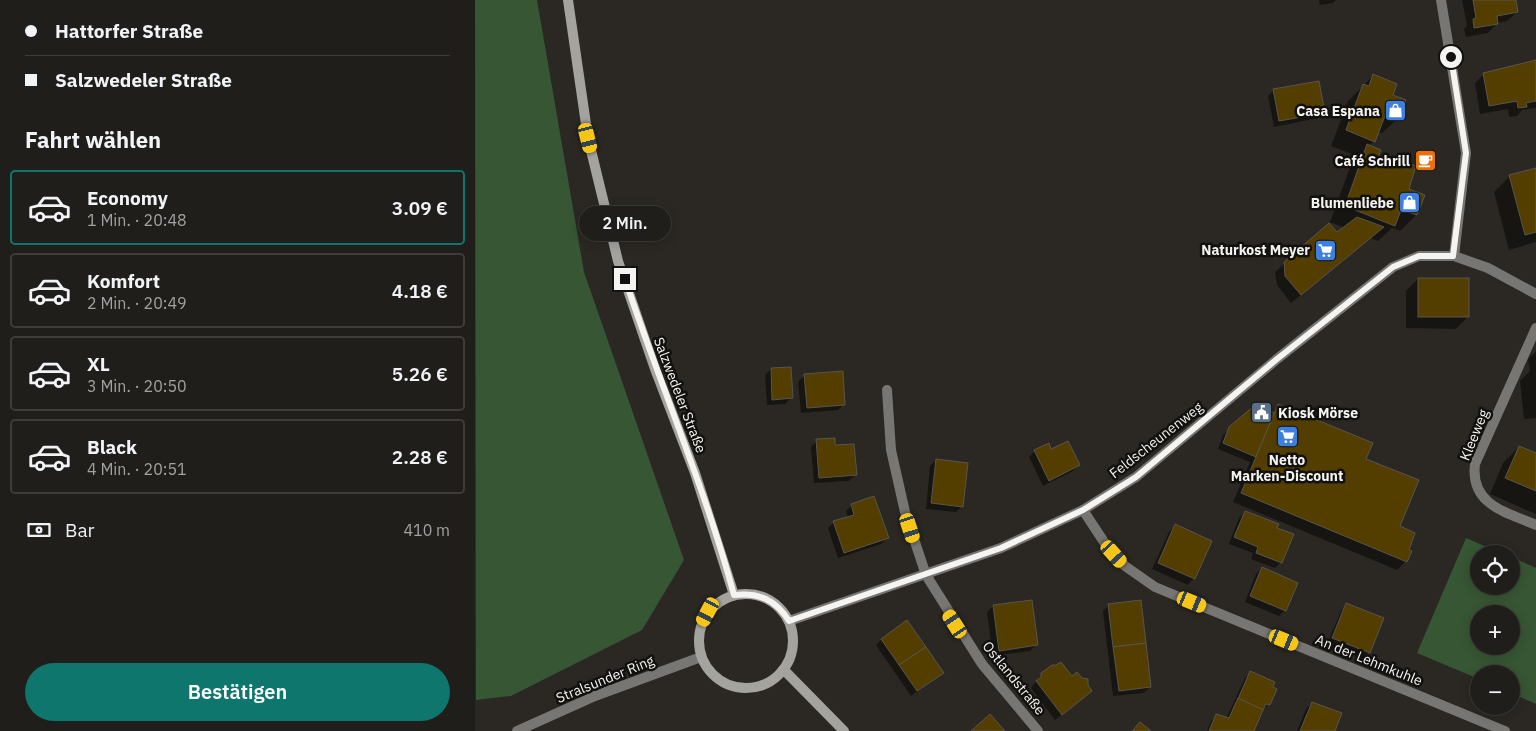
<!DOCTYPE html>
<html lang="de">
<meta charset="utf-8">
<style>
body{margin:0;font-family:"IBM Plex Sans",sans-serif;background:#282723;color:#f1f3f6;height:100vh;display:flex;flex-direction:column;font-size:19px;white-space:nowrap}
*{box-sizing:border-box;margin:0}
p{font-size:16px;color:#a2a2a2}
.icon{flex:none;width:28px;height:28px;fill:none;stroke:currentColor;stroke-width:2;stroke-linecap:round;stroke-linejoin:round}
.map{position:relative;flex:1;overflow:hidden}
.sheet{display:flex;flex-direction:column;background:#201e1a;width:475px}
.sheet>*{flex:none}
.hud{display:grid;align-content:center;height:110px;padding:0 25px;background:#201e1a}
.tools{position:absolute;left:995px;top:545px;display:grid;gap:10px}
.tools a{display:grid;place-items:center;width:50px;height:50px;border-radius:50%;background:#201e1a;box-shadow:0 2px 12px #0003,0 0 0 1px #3d3c39;font-size:25px}
.end{position:absolute;width:22px;height:22px;margin:-11px;border:6px solid #f6f4f0;background:#111;box-shadow:0 0 0 2px #111}
.from{border-radius:50%}
.bubble{position:absolute;height:35px;border-radius:18px;background:#201e1a;box-shadow:0 2px 12px #0003,0 0 0 1px #3d3c39;font-size:16px;font-weight:600;line-height:35px;text-align:center}
.car{position:absolute;width:15px;height:30px;margin:-15px -8px;border-radius:6px;box-shadow:0 0 4px 1px #0007;background:linear-gradient(#f5c518 24%,#345 0 40%,#f5c518 0 76%,#345 0 86%,#f5c518 0)}
.hud b{display:flex;align-items:center;gap:18px;height:48px;font-size:19px}
.hud b+b{border-top:1px solid #3d3c39}
.hud i{width:12px;height:12px;background:#f1f3f6}
ul{padding:0;list-style:none}
li{display:flex;align-items:center;gap:15px;height:75px;margin:0 10px 8px;padding:0 15px;border:2px solid #3d3c39;border-radius:5px}
li div{flex:1}
li b{display:block;font-size:19px}
li em{font-style:normal;font-weight:600}
li.current{border-color:#0f766e}
li>.icon{width:45px;height:45px;stroke-width:1.5}
h2{padding:0 25px;font-size:22px;line-height:60px}
.pay{display:flex;align-items:center;gap:12px;height:55px;padding:0 25px;font-size:19px}
.pay p{margin-inline-start:auto}
.cta{display:flex;gap:10px;margin-top:auto;padding:10px 25px}
.cta a{flex:1;height:58px;border-radius:30px;background:#0f766e;color:#fff;font-size:20px;font-weight:600;line-height:58px;text-align:center}
main{display:flex;flex:1;min-height:0}
.map>svg:first-child{display:block}
.green{fill:#375633;fill-rule:evenodd}
.shadow{fill:#0007}
.building{fill:#533e00;stroke:#58554f}
.lines{fill:none;stroke-linecap:round;stroke-linejoin:round}
.street{stroke:#787673;stroke-width:10}
.secondary{stroke:#a5a39e;stroke-width:10}
.route{stroke:#f6f4f0;stroke-width:6}
.labels{text-anchor:middle;dominant-baseline:central;stroke-width:5;stroke-linejoin:round;paint-order:stroke}
.poi-label{font-size:14px;font-weight:bold;fill:#f6f4f0;stroke:#12110f;text-anchor:end}
.street-label{font-size:14px;fill:#f6f4f0;stroke:#12110f}
</style>
<main>
<section class="sheet">
<div class="hud">
<b><i class="from"></i>Hattorfer Straße</b>
<b><i></i>Salzwedeler Straße</b>
</div>
<h2>Fahrt wählen</h2>
<ul>
<li class="current"><svg class="icon" aria-label="car" viewBox="0 0 24 24"><path d="M5 17H2v-5l4-1 3-4h7l3 4 3 1v5h-3M9 17h6M6 11h13"/><circle cx="7" cy="17" r="2"/><circle cx="17" cy="17" r="2"/></svg><div><b>Economy</b><p>1 Min. · 20:48</p></div><em>3.09 €</em></li>
<li><svg class="icon" aria-label="car" viewBox="0 0 24 24"><path d="M5 17H2v-5l4-1 3-4h7l3 4 3 1v5h-3M9 17h6M6 11h13"/><circle cx="7" cy="17" r="2"/><circle cx="17" cy="17" r="2"/></svg><div><b>Komfort</b><p>2 Min. · 20:49</p></div><em>4.18 €</em></li>
<li><svg class="icon" aria-label="car" viewBox="0 0 24 24"><path d="M5 17H2v-5l4-1 3-4h7l3 4 3 1v5h-3M9 17h6M6 11h13"/><circle cx="7" cy="17" r="2"/><circle cx="17" cy="17" r="2"/></svg><div><b>XL</b><p>3 Min. · 20:50</p></div><em>5.26 €</em></li>
<li><svg class="icon" aria-label="car" viewBox="0 0 24 24"><path d="M5 17H2v-5l4-1 3-4h7l3 4 3 1v5h-3M9 17h6M6 11h13"/><circle cx="7" cy="17" r="2"/><circle cx="17" cy="17" r="2"/></svg><div><b>Black</b><p>4 Min. · 20:51</p></div><em>2.28 €</em></li>
</ul>
<div class="pay"><svg class="icon" aria-label="cash" viewBox="0 0 24 24"><path d="M3 7h18v10H3z"/><circle cx="12" cy="12" r="2"/></svg>Bar<p>410 m</p></div>
<div class="cta"><a>Bestätigen</a></div>
</section>
<div class="map">
<svg width="1061" height="731" viewBox="0 0 1061 731">
<rect width="100%" height="100%" fill="#2b2823"/>
<!-- green -->
<g class="green">
<polygon points="0,0 62,0 109,272 209,560 167,630 36,696 1,700"/>
<path d="M 991,538 L 1028,554 L 1004,554 L 1004,586 L 1036,586 L 1036,557 L 1061,568 L 1061,704 L 1036,693 L 1036,674 L 1004,674 L 1004,679 L 942,653 ZM 1004,614 L 1036,614 L 1036,646 L 1004,646 Z"/>
</g>
<!-- shadow -->
<g class="shadow">
<polygon points="844,0 861,0 858,3 845,5"/>
<polygon points="987,0 1039,0 1042,12 1032,21 1022,23 1013,33 991,37 989,29 992,26"/>
<polygon points="1061,61 1061,108 1047,110 1042,116 1034,117 1033,109 1005,114 1000,83 1009,74"/>
<polygon points="898,76 916,95 930,100 923,118 907,133 903,132 899,141 894,146 901,159 930,170 935,165 939,174 933,189 948,196 941,215 925,231 917,228 903,241 895,238 816,303 802,285 800,272 810,263 870,228 855,222 877,162 882,156 856,146 873,101"/>
<polygon points="799,90 849,112 843,118 799,127 793,96"/>
<polygon points="1061,169 1061,242 1034,250 1019,192 1035,176"/>
<polygon points="943,279 993,317 981,329 931,328 931,291"/>
<polygon points="1061,352 1061,418 1049,419 1045,381 1055,371 1053,359"/>
<polygon points="296,369 316,398 310,404 292,405 290,375"/>
<polygon points="329,376 369,404 363,410 326,413 323,382"/>
<polygon points="804,405 890,459 932,550 931,561 922,570 758,502 775,462 743,449 748,435 755,428 796,413"/>
<polygon points="342,441 359,447 380,475 374,481 339,483 336,447"/>
<polygon points="1044,447 1061,455 1061,514 1015,494 1028,463"/>
<polygon points="560,451 604,465 598,471 568,486 554,457"/>
<polygon points="461,460 487,506 481,512 451,509 455,466"/>
<polygon points="377,505 412,538 406,544 363,558 353,528 359,522 373,518 371,511"/>
<polygon points="770,512 800,528 806,562 800,568 776,559 778,553 754,544 764,518"/>
<polygon points="700,526 735,541 718,579 713,585 677,569 694,532"/>
<polygon points="787,568 810,610 804,616 770,602 781,574"/>
<polygon points="555,601 561,645 555,651 518,656 512,612 518,606"/>
<polygon points="634,605 675,687 669,693 638,696 628,611"/>
<polygon points="872,605 894,652 888,658 852,644 866,611"/>
<polygon points="406,640 467,673 436,696 401,645"/>
<polygon points="776,672 794,704 788,710 778,731 732,731 736,721 742,715 751,719 770,678"/>
<polygon points="567,674 597,678 611,686 616,691 580,720 556,688"/>
<polygon points="837,703 859,731 822,731 831,709"/>
</g>
<!-- building -->
<g class="building">
<polygon points="998,0 1041,0 1043,12 1022,16 1023,24 999,28 998,19 1001,18"/>
<polygon points="1061,60 1061,101 1051,103 1052,107 1043,108 1042,101 1014,106 1008,73"/>
<polygon points="898,74 922,84 918,95 931,100 924,118 911,113 900,142 871,130 888,84 894,86"/>
<polygon points="844,81 850,113 804,121 798,89"/>
<polygon points="892,144 906,150 903,158 932,169 934,163 941,166 934,189 950,195 942,215 926,210 920,226 870,206"/>
<polygon points="1061,168 1061,232 1050,235 1034,175"/>
<polygon points="882,217 909,227 826,295 810,276 809,262 854,223 862,232"/>
<rect x="943" y="278" width="51" height="39"/>
<polygon points="316,367 318,398 297,400 296,368"/>
<polygon points="368,371 370,405 332,408 329,374"/>
<polygon points="781,404 800,413 781,457 748,443 754,427"/>
<polygon points="803,404 898,443 891,459 944,480 925,526 940,533 934,550 937,551 932,562 766,493"/>
<polygon points="360,438 360,445 379,444 382,475 344,478 341,439"/>
<polygon points="593,441 605,465 574,481 559,450 574,443 576,449"/>
<polygon points="1044,446 1061,453 1061,491 1030,478"/>
<polygon points="461,459 493,463 488,507 456,503"/>
<polygon points="399,496 414,538 369,553 358,521 379,515 376,504"/>
<polygon points="770,511 804,524 802,528 819,534 807,563 781,553 783,547 759,537"/>
<polygon points="700,524 737,541 720,579 683,563"/>
<polygon points="787,567 823,583 811,611 775,596"/>
<polygon points="557,600 563,645 524,651 518,605"/>
<polygon points="666,600 671,643 638,647 633,604"/>
<polygon points="871,603 909,618 895,653 857,638"/>
<polygon points="432,620 451,647 424,665 406,639"/>
<polygon points="671,643 676,687 644,691 638,647"/>
<polygon points="451,647 469,673 442,691 424,665"/>
<polygon points="586,662 597,676 602,672 607,678 613,679 613,685 617,691 587,715 561,681 566,677 566,673 577,665 581,665"/>
<polygon points="775,671 800,682 798,687 802,689 795,705 791,704 788,710 763,699"/>
<polygon points="763,698 788,710 779,731 734,731 741,714 754,718"/>
<polygon points="837,702 867,713 860,731 825,731"/>
<polygon points="515,714 530,731 496,731"/>
<polygon points="665,722 676,731 657,731"/>
</g>
<g class="lines">
<!-- street -->
<g class="street">
<polyline points="966,0 991,153 979,256"/>
<path d="M 1061,328 L 1000,464 C 995,505 1031,512 1061,525"/>
<polyline points="412,390 416,450 430,512 451,575 507,664 563,731"/>
<polyline points="608,510 629,542 650,566 680,587 1030,731"/>
<polyline points="314,621 526,548 608,510 661,477 802,359 918,267 944,256 979,256 1013,268 1061,294"/>
<polyline points="42,731 120,696 226,657"/>
</g>
<!-- secondary -->
<g class="secondary">
<polyline points="93,0 113,138 143,261 180,369 220,473 259,595"/>
<circle cx="271" cy="641" r="47"/>
<polyline points="309,670 369,731"/>
</g>
</g>
<g class="lines">
<!-- route -->
<path class="route" d="M 150,279 C 185,385 230,487 259,595 C 284,592 301,600 314,621 L 526,548 L 608,510 L 661,477 L 802,359 L 918,267 L 944,256 L 978,256 L 991,153 L 976,57"/>
</g>
<!-- icons -->
<defs>
<symbol id="shop-square" viewBox="-11 -11 22 22"><rect x="-9" y="-9" width="18" height="18" rx="4" fill="#3f7fe0" stroke="#12110f"/><path d="M-5-2.5h2.3a2.7 3.5 0 0 1 5.4 0H5L5.5 6h-11ZM-1.5-2.5h3a1.5 2.3 0 0 0-3 0Z" fill="#fff"/></symbol>
<symbol id="cafe-square" viewBox="-11 -11 22 22"><rect x="-9" y="-9" width="18" height="18" rx="4" fill="#e8710a" stroke="#12110f"/><path d="M-5.5-4.5H6V0H3Q3 3.5 0 3.5H-2.5Q-5.5 3.5-5.5 0ZM3-3.2v2h1.7v-2ZM-6 4.5H4V6H-6Z" fill="#fff"/></symbol>
<symbol id="supermarket-square" viewBox="-11 -11 22 22"><rect x="-9" y="-9" width="18" height="18" rx="4" fill="#3f7fe0" stroke="#12110f"/><path d="M-6-5.5h2.5l.6 2H6L4.5 2H-2.5L-4.4-4H-6ZM-1.5 3.2a1.3 1.3 0 1 0 .1 0ZM3 3.2a1.3 1.3 0 1 0 .1 0Z" fill="#fff"/></symbol>
<symbol id="civic-square" viewBox="-11 -11 22 22"><rect x="-9" y="-9" width="18" height="18" rx="4" fill="#5c6f8a" stroke="#12110f"/><path d="M-.6-6.5H3V-4.5H.6V-3L4-1V1h2V6H-6V1h2V-1L-.6-3ZM-1.2 2.5V6h2.4V2.5Z" fill="#fff"/></symbol>
</defs>
<g fill-rule="evenodd">
<use href="#shop-square" x="908" y="98" width="25" height="25"/>
<use href="#cafe-square" x="938" y="148" width="25" height="25"/>
<use href="#shop-square" x="922" y="190" width="25" height="25"/>
<use href="#supermarket-square" x="838" y="238" width="25" height="25"/>
<use href="#civic-square" x="774" y="400" width="25" height="25"/>
<use href="#supermarket-square" x="800" y="424" width="25" height="25"/>
</g>
<g class="labels">
<!-- poi labels -->
<g class="poi-label">
<text x="905" y="111">Casa Espana</text>
<text x="935" y="161">Café Schrill</text>
<text x="919" y="203">Blumenliebe</text>
<text x="835" y="250">Naturkost Meyer</text>
<text x="803" y="413" text-anchor="start">Kiosk Mörse</text>
<text x="812" y="460" text-anchor="middle">Netto<tspan x="812" dy="16">Marken-Discount</tspan></text>
</g>
<!-- street labels -->
<g class="street-label">
<text transform="translate(205 395) rotate(69)">Salzwedeler Straße</text>
<text transform="translate(999 435) rotate(-68)">Kleeweg</text>
<text transform="translate(681 440) rotate(-38)">Feldscheunenweg</text>
<text transform="translate(894 660) rotate(22)">An der Lehmkuhle</text>
<text transform="translate(539 678) rotate(51)">Ostlandstraße</text>
<text transform="translate(130 679) rotate(-22)">Stralsunder Ring</text>
</g>
</g>
</svg>
<div class="tools">
<a><svg class="icon" aria-label="locate" viewBox="0 0 24 24"><circle cx="12" cy="12" r="6"/><path d="M12 2v4M12 18v4M2 12h4M18 12h4"/></svg></a>
<a>+</a>
<a>−</a>
</div>
<i class="end from" style="left:976px;top:57px"></i>
<i class="end" style="left:150px;top:279px"></i>
<div class="bubble" style="left:104px;top:206px;width:92px">2 Min.</div>
<i class="car" style="left:113px;top:138px;rotate:166deg"></i>
<i class="car" style="left:435px;top:528px;rotate:162deg"></i>
<i class="car" style="left:639px;top:554px;rotate:138deg"></i>
<i class="car" style="left:717px;top:602px;rotate:112deg"></i>
<i class="car" style="left:233px;top:612px;rotate:208deg"></i>
<i class="car" style="left:480px;top:624px;rotate:327deg"></i>
<i class="car" style="left:809px;top:640px;rotate:112deg"></i>
</div>
</main>
